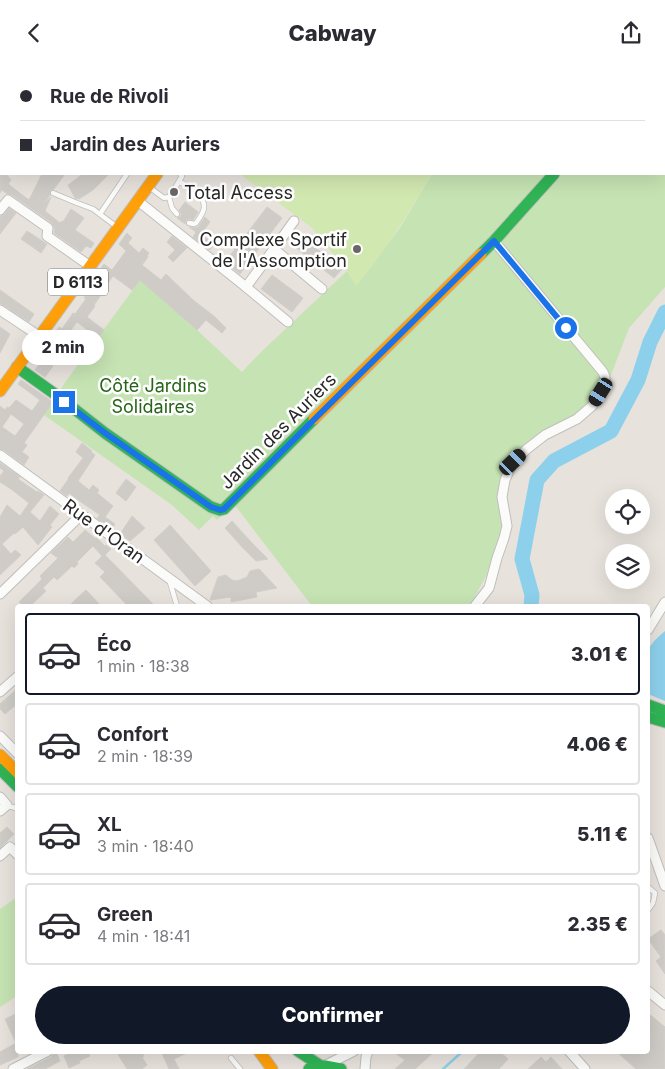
<!DOCTYPE html>
<html lang="fr">
<meta charset="utf-8">
<style>
body{margin:0;font-family:Inter,sans-serif;background:#f7f7f7;color:#2b2b33;height:100vh;display:flex;flex-direction:column;font-size:19px;white-space:nowrap}
*{box-sizing:border-box;margin:0}
p{font-size:16px;color:#7c7c81}
.icon{flex:none;width:28px;height:28px;fill:none;stroke:currentColor;stroke-width:2;stroke-linecap:round;stroke-linejoin:round}
.map{position:relative;flex:1;overflow:hidden}
.details{position:absolute;left:15px;top:539px;width:635px;height:450px;display:flex;flex-direction:column;background:#fff;border-radius:5px;box-shadow:0 5px 20px #0002}
.details>*{flex:none}
.top-card{position:absolute;left:0px;top:0px;width:665px;height:110px;box-shadow:0 5px 20px #0002;display:grid;align-content:center;height:110px;padding:0 20px;background:#fff}
.fabs{position:absolute;left:605px;top:424px;display:grid;gap:10px}
.fabs a{display:grid;place-items:center;width:45px;height:45px;border-radius:50%;background:#fff;box-shadow:0 5px 20px #0002;font-size:25px}
.end{position:absolute;width:22px;height:22px;margin:-11px;border:6px solid #1a73e8;background:#fff;box-shadow:0 0 0 2px #fff}
.from{border-radius:50%}
.bubble{position:absolute;height:35px;border-radius:18px;background:#fff;box-shadow:0 5px 20px #0002;font-size:16px;font-weight:800;line-height:35px;text-align:center}
.car{position:absolute;width:15px;height:30px;margin:-15px -8px;border-radius:6px;box-shadow:0 0 4px 1px #0007;background:linear-gradient(#222 24%,#8ab4d8 0 40%,#222 0 76%,#8ab4d8 0 86%,#222 0)}
.top-card b{display:flex;align-items:center;gap:18px;height:48px;font-size:19px}
.top-card b+b{border-top:1px solid #e1e1e2}
.top-card i{width:12px;height:12px;background:#2b2b33}
ul{padding:9px 0 0;list-style:none}
li{display:flex;align-items:center;gap:15px;height:82px;margin:0 10px 8px;padding:0 10px;border:2px solid #e1e1e2;border-radius:5px}
li div{flex:1}
li b{display:block;font-size:19px}
li em{font-style:normal;font-weight:800}
li.active{border-color:#111827}
li>.icon{width:45px;height:45px;stroke-width:1.5}
.cta{display:flex;gap:10px;margin-top:auto;padding:10px 20px}
.cta a{flex:1;height:58px;border-radius:30px;background:#111827;color:#fff;font-size:20px;font-weight:800;line-height:58px;text-align:center}
header{display:flex;justify-content:space-between;align-items:center;height:65px;padding:0 20px;background:#fff;font-size:22px;font-weight:800}
.map>svg:first-child{display:block}
.green{fill:#c6e3b3}
.pitch{fill:#d2e8b1}
.water{fill:#8dd0eb}
.lines{fill:none;stroke-linecap:round;stroke-linejoin:round}
.stream{stroke:#8dd0eb;stroke-width:2.5}
.river{stroke:#8dd0eb;stroke-width:15}
.building{fill:#cfccc8;stroke:#d2cec8;fill-rule:evenodd}
.lane-casing{stroke:#c0bebe;stroke-width:6}
.street-casing{stroke:#c0bebe;stroke-width:11}
.fast-casing{stroke:#c0bebe;stroke-width:13}
.slow-casing{stroke:#c0bebe;stroke-width:13}
.lane{stroke:#fbfbfa;stroke-width:4.5}
.street{stroke:#fbfbfa;stroke-width:9}
.fast{stroke:#30b455;stroke-width:11}
.slow{stroke:#ff9f0a;stroke-width:11}
.route{stroke:#1a73e8;stroke-width:6}
.poi-dot{fill:#6a6866;stroke:#fff;stroke-width:2}
.labels{text-anchor:middle;dominant-baseline:central;stroke-width:5;stroke-linejoin:round;paint-order:stroke}
.shield{fill:#fff;stroke:#686868;stroke-width:1}
.shield-label{font-size:16px;font-weight:bold;fill:#272727}
.poi-label{font-size:18px;fill:#272727;stroke:#fff;text-anchor:start}
.park-label{font-size:18px;fill:#256517;stroke:#fff}
.street-label{font-size:18px;fill:#272727;stroke:#fff}
</style>
<header><svg class="icon" aria-label="back" viewBox="0 0 24 24"><path d="M15 5l-7 7 7 7"/></svg>Cabway<svg class="icon" aria-label="share" viewBox="0 0 24 24"><path d="M12 15V3M7 8l5-5 5 5M5 13v7h14v-7"/></svg></header>
<div class="map">
<svg width="665" height="1004" viewBox="0 0 665 1004">
<rect width="100%" height="100%" fill="#e7e2dc"/>
<!-- green -->
<g class="green">
<polygon points="664,100 665,101 665,222 629,263 611,310 585,341 566,356 538,370 517,387 504,407 498,428 502,461 499,473 486,511 470,541 312,541 234,439 217,455 213,451 199,465 172,440 44,350 66,316 140,215 197,265 242,307 260,288 347,206 356,220 400,163 432,109 664,109"/>
<polygon points="17,832 17,931 0,942 0,844"/>
</g>
<!-- pitch -->
<path class="pitch" d="M 240,109 L 432,109 C 409,148 386,185 356,221 L 347,206 L 311,162 Z"/>
<!-- water -->
<polygon class="water" points="665,566 665,636 648,629 648,584 655,575"/>
<g class="lines">
<!-- stream -->
<polyline class="stream" points="443,1004 463,986"/>
<!-- river -->
<polyline class="river" points="531,541 532,530 522,494 537,415 554,396 611,366 638,315 650,277 665,247"/>
</g>
<!-- building -->
<g class="building">
<polygon points="2,109 6,109 11,115 8,119 29,135 42,109 65,109 54,124 50,126 50,130 44,138 51,132 45,146 60,158 62,156 63,157 71,144 84,153 75,165 94,178 91,183 86,181 81,187 54,168 55,164 52,158 12,130 7,129 2,125 0,128 0,111"/>
<polygon points="83,109 109,109 93,125 79,134 75,133 68,120"/>
<polygon points="185,137 198,147 193,155 189,154 186,155 185,159 177,153 181,151 181,148 179,145"/>
<polygon points="267,142 282,153 240,209 225,197"/>
<polygon points="9,143 16,148 0,169 0,152 5,149"/>
<polygon points="205,152 210,157 201,169 214,179 210,185 193,172 196,167 189,162 194,163 198,162"/>
<polygon points="27,166 47,179 41,188 21,174"/>
<polygon points="295,166 342,204 334,213 289,177 292,173 290,172"/>
<polygon points="127,168 132,173 128,178 139,188 143,183 149,188 147,191 148,192 142,200 161,215 166,209 193,235 215,252 226,263 222,268 206,255 197,265 140,215 132,225 113,211 100,229 101,230 94,240 95,241 87,252 104,265 98,273 77,257 68,269 72,272 51,300 53,301 45,312 35,305 48,288 46,286 48,284 45,282 59,262 62,264 73,248 75,249 86,234 84,233 91,223 89,221 104,199 112,205 126,186 119,179"/>
<polygon points="172,171 187,183 173,197 168,192 175,185 167,177"/>
<polygon points="272,210 303,233 292,247 261,224"/>
<polygon points="0,225 34,249 29,257 0,238"/>
<polygon points="0,262 10,269 0,288"/>
<path d="M 21,315 L 53,337 L 24,378 L 27,380 L 22,387 L 29,392 L 24,400 L 4,385 L 0,384 L 0,341 L 5,345 L 7,342 L 9,343 L 16,335 L 32,346 L 40,335 L 18,319 ZM 11,349 L 24,359 L 15,371 L 2,362 Z"/>
<polygon points="82,378 92,386 91,387 95,390 78,416 89,425 93,420 99,425 97,428 113,441 105,452 115,459 112,464 97,453 100,450 81,437 69,428 67,431 60,426 69,413 68,413 83,393 76,387"/>
<polygon points="0,398 20,412 18,414 37,427 38,426 44,430 30,447 40,456 50,441 59,449 50,460 52,462 38,480 23,462 15,469 14,468 2,479 11,489 15,485 21,490 0,510 0,452 7,440 20,451 29,438 11,424 0,417 0,411 4,406 0,403"/>
<polygon points="126,414 136,422 126,436 116,428"/>
<polygon points="132,451 145,463 130,476 120,469"/>
<polygon points="232,456 252,478 268,494 256,496 243,483 225,463"/>
<polygon points="170,460 211,506 195,521 154,475"/>
<polygon points="85,465 96,474 97,473 105,481 106,480 111,484 105,490 155,541 128,541 100,512 105,507 95,498 102,491 93,481 77,497 78,499 74,503 72,501 57,515 54,512 43,523 46,526 30,541 24,541 19,537 42,514 40,511 58,493 51,488 68,472 73,477"/>
<polygon points="259,504 277,523 256,527 257,532 231,537 231,532 210,535 218,512 226,510 232,515 237,516 247,512 250,506"/>
<polygon points="86,525 101,541 69,541 76,534"/>
<polygon points="18,623 18,638 5,649 0,644 0,639"/>
<polygon points="7,762 14,769 0,783 0,768"/>
<polygon points="661,865 665,870 665,909 656,896 661,892 648,874"/>
<polygon points="18,948 18,992 0,1000 0,987 16,978 5,954"/>
<polygon points="648,948 665,962 665,1004 636,1004 616,986 648,986"/>
<polygon points="74,986 87,986 90,991 79,996 80,998 69,1003 64,991"/>
<polygon points="116,986 141,986 144,991 142,992 147,1000 142,1004 127,1004"/>
<polygon points="161,986 191,986 174,994 179,1004 169,1004"/>
<polygon points="392,986 435,986 415,1004 395,1004 405,995"/>
<polygon points="481,986 499,986 508,994 499,1004 464,1004"/>
<polygon points="56,987 60,996 45,1004 27,1004 51,992"/>
<polygon points="541,992 546,997 551,992 562,1004 528,1004"/>
</g>
<g class="lines">
<defs>
<g id="lane">
<path d="M 179,117 C 188,120 206,132 204,143 C 203,149 199,154 196,158 L 194,159 L 189,158"/>
<polyline points="149,122 164,133 169,132 171,129"/>
<polyline points="175,123 182,111 180,109"/>
<polyline points="53,128 77,138 93,144 117,162"/>
<polyline points="169,132 172,143 177,149"/>
<polyline points="100,149 127,109"/>
<polyline points="169,514 177,541"/>
<polyline points="8,741 16,743 18,745"/>
<polyline points="648,822 655,828 653,838 648,845"/>
<polyline points="231,993 240,1004"/>
</g>
<g id="street">
<polyline points="23,1 24,0"/>
<polyline points="274,1 275,0"/>
<polyline points="0,24 1,23"/>
<polyline points="138,136 246,222 288,257"/>
<polyline points="0,145 8,135 48,163 47,171 90,201"/>
<polyline points="274,184 294,156"/>
<polyline points="246,222 274,184 322,224"/>
<polyline points="0,245 39,271"/>
<polyline points="0,390 207,541"/>
<polyline points="0,529 81,450"/>
<polyline points="475,541 489,523 497,493 504,473 507,461 502,432 505,415 513,397 527,384 545,370 577,354 592,341 601,327 605,316 605,312 603,307 494,176"/>
<polyline points="648,565 665,537"/>
<polyline points="0,627 18,611"/>
<polyline points="0,671 18,689"/>
<polyline points="0,732 7,740 0,746"/>
<polyline points="648,773 665,821"/>
<polyline points="0,791 10,782 18,790"/>
<polyline points="648,926 665,940"/>
<polyline points="569,986 585,1004"/>
<polyline points="326,1000 354,986"/>
<polyline points="13,1004 48,986"/>
<polyline points="365,1004 366,992 368,986"/>
</g>
<g id="fast">
<polyline points="138,0 138,1"/>
<polyline points="620,0 621,1"/>
<polyline points="233,1 234,0"/>
<polyline points="664,29 665,31"/>
<polyline points="664,57 665,58"/>
<polyline points="481,189 494,176 554,109"/>
<polyline points="17,302 59,332 105,368 211,442 220,445 224,444 314,354"/>
<polyline points="648,640 665,646"/>
<polyline points="648,652 665,657"/>
<polyline points="0,704 18,722"/>
<polyline points="298,986 321,1001"/>
<polyline points="309,1004 325,1001 341,1004"/>
</g>
<g id="slow">
<polyline points="641,0 642,1"/>
<polyline points="0,326 157,109"/>
<polyline points="314,354 481,189"/>
<polyline points="0,690 18,708"/>
<polyline points="259,986 272,1004"/>
</g>
</defs>
<!-- lane casing -->
<use href="#lane" class="lane-casing"/>
<!-- street casing -->
<use href="#street" class="street-casing"/>
<!-- fast casing -->
<use href="#fast" class="fast-casing"/>
<!-- slow casing -->
<use href="#slow" class="slow-casing"/>
<!-- lane -->
<use href="#lane" class="lane"/>
<!-- street -->
<use href="#street" class="street"/>
<!-- fast -->
<use href="#fast" class="fast"/>
<!-- slow -->
<use href="#slow" class="slow"/>
</g>
<g class="lines">
<!-- route -->
<polyline class="route" points="64,337 105,368 211,442 220,445 224,444 494,176 566,263"/>
</g>
<!-- markers -->
<g class="poi-dot">
<circle cx="174" cy="127" r="5"/>
<circle cx="357" cy="184" r="5"/>
</g>
<g class="labels">
<!-- shield labels -->
<rect class="shield" x="48" y="203.5" width="60" height="27" rx="4"/>
<g class="shield-label">
<text x="78" y="217">D 6113</text>
</g>
<!-- poi labels -->
<g class="poi-label">
<text x="184" y="127">Total Access</text>
<text x="347" y="174" text-anchor="end">Complexe Sportif<tspan x="347" dy="21">de l'Assomption</tspan></text>
</g>
<!-- park labels -->
<g class="park-label">
<text x="153" y="320">Côté Jardins<tspan x="153" dy="21">Solidaires</tspan></text>
</g>
<!-- street labels -->
<g class="street-label">
<text transform="translate(278 366) rotate(-45)">Jardin des Auriers</text>
<text transform="translate(104 466) rotate(36)">Rue d'Oran</text>
</g>
</g>
</svg>
<div class="fabs">
<a><svg class="icon" aria-label="locate" viewBox="0 0 24 24"><circle cx="12" cy="12" r="6"/><path d="M12 2v4M12 18v4M2 12h4M18 12h4"/></svg></a>
<a><svg class="icon" aria-label="layers" viewBox="0 0 24 24"><path d="M12 4l9 5-9 5-9-5zM3 14l9 5 9-5"/></svg></a>
</div>
<i class="end from" style="left:566px;top:263px"></i>
<i class="end" style="left:64px;top:337px"></i>
<div class="bubble" style="left:22px;top:265px;width:82px">2 min</div>
<i class="car" style="left:601px;top:327px;rotate:212deg"></i>
<i class="car" style="left:513px;top:397px;rotate:46deg"></i>
<div class="top-card">
<b><i class="from"></i>Rue de Rivoli</b>
<b><i></i>Jardin des Auriers</b>
</div>
<section class="details">
<ul>
<li class="active"><svg class="icon" aria-label="car" viewBox="0 0 24 24"><path d="M5 17H2v-5l4-1 3-4h7l3 4 3 1v5h-3M9 17h6M6 11h13"/><circle cx="7" cy="17" r="2"/><circle cx="17" cy="17" r="2"/></svg><div><b>Éco</b><p>1 min · 18:38</p></div><em>3.01 €</em></li>
<li><svg class="icon" aria-label="car" viewBox="0 0 24 24"><path d="M5 17H2v-5l4-1 3-4h7l3 4 3 1v5h-3M9 17h6M6 11h13"/><circle cx="7" cy="17" r="2"/><circle cx="17" cy="17" r="2"/></svg><div><b>Confort</b><p>2 min · 18:39</p></div><em>4.06 €</em></li>
<li><svg class="icon" aria-label="car" viewBox="0 0 24 24"><path d="M5 17H2v-5l4-1 3-4h7l3 4 3 1v5h-3M9 17h6M6 11h13"/><circle cx="7" cy="17" r="2"/><circle cx="17" cy="17" r="2"/></svg><div><b>XL</b><p>3 min · 18:40</p></div><em>5.11 €</em></li>
<li><svg class="icon" aria-label="car" viewBox="0 0 24 24"><path d="M5 17H2v-5l4-1 3-4h7l3 4 3 1v5h-3M9 17h6M6 11h13"/><circle cx="7" cy="17" r="2"/><circle cx="17" cy="17" r="2"/></svg><div><b>Green</b><p>4 min · 18:41</p></div><em>2.35 €</em></li>
</ul>
<div class="cta"><a>Confirmer</a></div>
</section>
</div>
